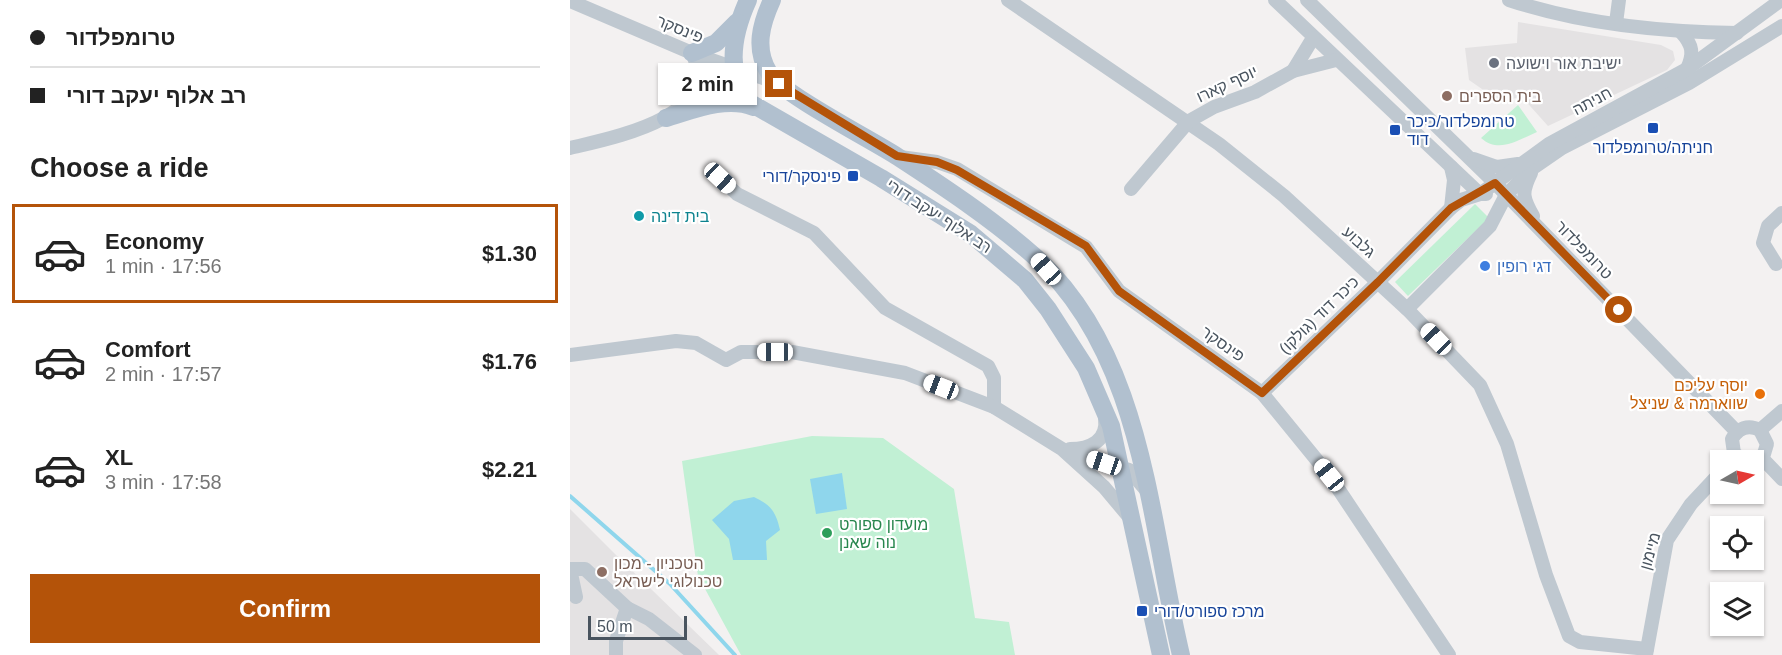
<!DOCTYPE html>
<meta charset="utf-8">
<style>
body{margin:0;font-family:Helvetica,Heebo,sans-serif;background:#f2f2f2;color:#222;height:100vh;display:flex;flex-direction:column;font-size:22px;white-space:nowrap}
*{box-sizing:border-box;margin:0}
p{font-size:20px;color:#767676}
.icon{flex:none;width:33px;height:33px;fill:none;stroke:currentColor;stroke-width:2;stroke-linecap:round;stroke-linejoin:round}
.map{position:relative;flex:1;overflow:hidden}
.sheet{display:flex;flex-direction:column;background:#fff;width:570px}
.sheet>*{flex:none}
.hud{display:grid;align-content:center;height:132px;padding:0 30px;background:#fff}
.needle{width:39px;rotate:81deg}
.fabs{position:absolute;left:1140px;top:450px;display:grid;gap:12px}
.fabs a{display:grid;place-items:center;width:54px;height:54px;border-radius:0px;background:#fff;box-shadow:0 2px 4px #0004;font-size:30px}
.scale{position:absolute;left:18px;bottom:15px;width:99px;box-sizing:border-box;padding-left:6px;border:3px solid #49545f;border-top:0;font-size:16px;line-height:21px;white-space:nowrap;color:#49545f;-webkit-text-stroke:4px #fff;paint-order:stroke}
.end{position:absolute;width:27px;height:27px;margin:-14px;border:8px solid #b45309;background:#fff;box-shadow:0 0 0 3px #fff}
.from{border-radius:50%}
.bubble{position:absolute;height:42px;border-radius:0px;background:#fff;box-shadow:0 2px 4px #0004;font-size:20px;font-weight:700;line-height:42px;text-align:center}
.car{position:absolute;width:18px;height:36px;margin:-18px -9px;border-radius:8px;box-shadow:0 0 4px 2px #0007;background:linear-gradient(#fff 24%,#345 0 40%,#fff 0 76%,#345 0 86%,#fff 0)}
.hud b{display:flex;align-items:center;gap:21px;height:57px;font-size:22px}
.hud b+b{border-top:2px solid #e0e0e0}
.hud i{width:15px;height:15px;background:#222}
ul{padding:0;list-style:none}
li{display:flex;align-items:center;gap:18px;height:99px;margin:0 12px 9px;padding:0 18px;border:3px solid transparent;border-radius:0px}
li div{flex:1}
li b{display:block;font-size:22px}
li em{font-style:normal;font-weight:700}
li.current{border-color:#b45309}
li>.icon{width:54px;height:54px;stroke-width:1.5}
h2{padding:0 30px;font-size:27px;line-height:72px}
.button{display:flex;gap:12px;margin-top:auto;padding:12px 30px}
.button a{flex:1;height:69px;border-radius:0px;background:#b45309;color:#fff;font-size:24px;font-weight:700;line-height:69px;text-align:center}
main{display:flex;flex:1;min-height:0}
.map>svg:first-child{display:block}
.education{fill:#e4e2e3}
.green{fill:#c1f0d4}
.water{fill:#8fd6ec}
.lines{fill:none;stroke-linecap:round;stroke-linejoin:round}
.stream{stroke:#8fd6ec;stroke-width:4}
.minor{stroke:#bfc8d0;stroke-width:14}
.major{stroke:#b1c0cf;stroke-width:18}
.route{stroke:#b45309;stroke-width:8}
.worship-dot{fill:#6b7280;stroke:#fff;stroke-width:2}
.education-dot{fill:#8d6e63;stroke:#fff;stroke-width:2}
.transit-dot{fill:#1a4fb4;stroke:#fff;stroke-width:2}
.culture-dot{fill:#0f9aa8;stroke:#fff;stroke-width:2}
.shop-dot{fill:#3f7fe0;stroke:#fff;stroke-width:2}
.food-dot{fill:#e8710a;stroke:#fff;stroke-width:2}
.leisure-dot{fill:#2e9e5b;stroke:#fff;stroke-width:2}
.labels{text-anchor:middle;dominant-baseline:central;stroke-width:4.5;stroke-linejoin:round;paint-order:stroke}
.street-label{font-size:16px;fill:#49545f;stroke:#fff}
.worship-label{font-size:16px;fill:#5b616d;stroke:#fff;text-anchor:start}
.education-label{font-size:16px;fill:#785e54;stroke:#fff;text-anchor:start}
.transit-label{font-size:16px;fill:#164399;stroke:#fff;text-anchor:start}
.culture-label{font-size:16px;fill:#0d838f;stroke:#fff;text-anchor:start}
.shop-label{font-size:16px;fill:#366cbe;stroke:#fff;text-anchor:start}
.food-label{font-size:16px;fill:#c56008;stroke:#fff;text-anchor:end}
.leisure-label{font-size:16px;fill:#27864d;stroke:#fff;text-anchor:start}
</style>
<main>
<section class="sheet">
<div class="hud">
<b><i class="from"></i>טרומפלדור</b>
<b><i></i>רב אלוף יעקב דורי</b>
</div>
<h2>Choose a ride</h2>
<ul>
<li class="current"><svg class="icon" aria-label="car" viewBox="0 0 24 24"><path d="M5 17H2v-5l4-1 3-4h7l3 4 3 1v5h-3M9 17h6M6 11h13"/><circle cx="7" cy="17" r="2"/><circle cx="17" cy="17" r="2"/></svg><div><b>Economy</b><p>1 min · 17:56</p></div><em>$1.30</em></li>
<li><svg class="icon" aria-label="car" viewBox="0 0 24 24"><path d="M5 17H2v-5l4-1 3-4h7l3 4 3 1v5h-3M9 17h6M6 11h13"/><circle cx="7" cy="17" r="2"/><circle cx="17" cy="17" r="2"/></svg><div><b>Comfort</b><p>2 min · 17:57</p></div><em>$1.76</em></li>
<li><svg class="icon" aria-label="car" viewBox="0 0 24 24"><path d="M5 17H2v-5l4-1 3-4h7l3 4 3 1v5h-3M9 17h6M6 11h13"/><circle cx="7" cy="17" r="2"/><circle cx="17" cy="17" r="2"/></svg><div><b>XL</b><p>3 min · 17:58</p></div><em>$2.21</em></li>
</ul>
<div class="button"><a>Confirm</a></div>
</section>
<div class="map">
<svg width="1212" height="655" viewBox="0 0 1212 655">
<rect width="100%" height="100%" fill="#f3f1f1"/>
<!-- education -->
<g class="education">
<polygon points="948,22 1091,45 1103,51 1105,60 1097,70 978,126 951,96 932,103 899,80 895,48 947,43"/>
<polygon points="0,509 47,556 149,655 0,655"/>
</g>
<!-- green -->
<g class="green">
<path d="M 948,105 L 967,132 C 948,140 929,154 911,138 Z"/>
<polygon points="905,204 919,218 838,296 825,282"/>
<polygon points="242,436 313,438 384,489 405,618 439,622 445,655 171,655 128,576 112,461"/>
</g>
<!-- water -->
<g class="water">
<polygon points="272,473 277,509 246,514 240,479"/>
<path d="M 184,497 C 201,505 206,512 210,530 L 196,541 L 197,560 L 163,560 L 159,539 L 142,520 L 164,501 Z"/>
</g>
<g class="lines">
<!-- stream -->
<polyline class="stream" points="0,496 100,584 165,655"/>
<!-- minor -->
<g class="minor">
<polyline points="438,0 649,144 714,196 837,309 910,385 937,444 976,575 999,636 1010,642 1077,649"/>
<polyline points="705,0 910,194 916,194"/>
<polyline points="737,0 925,183 1167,432"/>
<path d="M 939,0 C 1011,24 1091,32 1167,33"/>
<polyline points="0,1 122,53 207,83"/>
<polyline points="1046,23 1049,0"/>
<path d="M 1111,32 C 1123,45 1124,54 1117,69"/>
<polyline points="723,71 743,38"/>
<path d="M 0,148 C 41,138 154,117 122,53"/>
<polyline points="330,157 367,162 387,169 516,247 549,291 692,393 759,475 879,655"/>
<polyline points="904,159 927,167 948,164"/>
<polyline points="881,167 884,180 881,208"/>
<path d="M 961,173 C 951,193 953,198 963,216"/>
<polyline points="150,178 167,194 244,233 315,308 418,366 424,378 424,407"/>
<polyline points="561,189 619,121 644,107 685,92 723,71 766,60"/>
<polyline points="1206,264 1193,243 1198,226 1212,213"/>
<polyline points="837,309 920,226 936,195 963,168 992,148 1119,83 1212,26"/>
<polyline points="0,355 106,341 126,343 156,360 171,352 222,352 335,373 424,407 492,449 534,487 560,518"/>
<polyline points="692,393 808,282 881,208 891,200 910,194 979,144 1117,69 1211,0"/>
<polyline points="1190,430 1212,411"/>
<path d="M 500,449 C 520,449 538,441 535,418"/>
<polyline points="499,452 559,470 576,490"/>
<polyline points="1191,457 1212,479"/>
<path d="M 1173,460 L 1164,453 L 1162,439 C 1168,428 1178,424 1190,430 L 1197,444 L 1194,454 L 1184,461"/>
<polyline points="6,597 0,569 15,569 57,608"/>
<polyline points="46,655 46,641 57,608 79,619 125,655"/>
<polyline points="1076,655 1097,540 1121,504 1150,473"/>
</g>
<!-- major -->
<g class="major">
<path d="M 178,0 C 164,31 155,70 177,101 L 311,178 L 401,234 L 455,280 L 478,309 L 516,368 L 541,426 L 591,655"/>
<path d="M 202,0 C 191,24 184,49 199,73 C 212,94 302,140 328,157 C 374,187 421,218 463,255 C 574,353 579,521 611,655"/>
<polyline points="122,53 146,43 167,22"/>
<path d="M 96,118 C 123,110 156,96 184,107"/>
</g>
</g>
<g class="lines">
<!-- route -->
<polyline class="route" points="209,84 327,156 367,162 387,170 516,246 549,291 692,393 808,282 881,208 925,183 1049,310"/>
</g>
<!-- markers -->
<circle class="worship-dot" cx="924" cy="63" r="6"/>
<g class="education-dot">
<circle cx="877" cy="96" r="6"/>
<circle cx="32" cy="572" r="6"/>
</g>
<g class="transit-dot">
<rect x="1077" y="122" width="12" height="12" rx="3"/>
<rect x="819" y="124" width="12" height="12" rx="3"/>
<rect x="277" y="170" width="12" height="12" rx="3"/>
<rect x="566" y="605" width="12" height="12" rx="3"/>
</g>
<circle class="culture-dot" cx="69" cy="216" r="6"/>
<circle class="shop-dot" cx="915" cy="266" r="6"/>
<circle class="food-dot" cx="1190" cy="394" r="6"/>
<circle class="leisure-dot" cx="257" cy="533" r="6"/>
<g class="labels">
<!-- street labels -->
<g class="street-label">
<text transform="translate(110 29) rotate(22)">פינסקר</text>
<text transform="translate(657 84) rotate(-25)">יוסף קארו</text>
<text transform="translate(1022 101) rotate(-28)">חניתה</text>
<text transform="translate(369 216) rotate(33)">רב אלוף יעקב דורי</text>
<text transform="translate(789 242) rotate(42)">גלבוע</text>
<text transform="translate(1014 250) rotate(46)">טרומפלדור</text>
<text transform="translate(749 315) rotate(-44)">כיכר דוד (גולקו)</text>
<text transform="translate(653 344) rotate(35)">פינסקר</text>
<text transform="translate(1080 551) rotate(-74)">מיימון</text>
</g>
<!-- worship labels -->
<g class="worship-label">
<text x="936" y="63">ישיבת אור וישועה</text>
</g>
<!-- education labels -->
<g class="education-label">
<text x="889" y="96">בית הספרים</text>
<text x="44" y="563">הטכניון - מכון<tspan x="44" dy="18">טכנולוגי לישראל</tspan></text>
</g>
<!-- transit labels -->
<g class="transit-label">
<text x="837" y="121">טרומפלדור/כיכר<tspan x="837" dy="18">דוד</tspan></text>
<text x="1083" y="147" text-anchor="middle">חניתה/טרומפלדור</text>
<text x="271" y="176" text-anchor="end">פינסקר/דורי</text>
<text x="584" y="611">מרכז ספורט/דורי</text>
</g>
<!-- culture labels -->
<g class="culture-label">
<text x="81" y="216">בית דינה</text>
</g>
<!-- shop labels -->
<g class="shop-label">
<text x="927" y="266">דגי רופין</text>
</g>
<!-- food labels -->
<g class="food-label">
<text x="1178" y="385">יוסף עליכם<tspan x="1178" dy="18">שווארמה &amp; שניצל</tspan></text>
</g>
<!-- leisure labels -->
<g class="leisure-label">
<text x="269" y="524">מועדון ספורט<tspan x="269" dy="18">נוה שאנן</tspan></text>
</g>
</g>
</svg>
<div class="fabs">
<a><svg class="needle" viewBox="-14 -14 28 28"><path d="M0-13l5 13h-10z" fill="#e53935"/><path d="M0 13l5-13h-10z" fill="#767676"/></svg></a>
<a><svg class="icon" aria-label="locate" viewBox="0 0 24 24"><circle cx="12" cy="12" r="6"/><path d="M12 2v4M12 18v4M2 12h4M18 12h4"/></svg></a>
<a><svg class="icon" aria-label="layers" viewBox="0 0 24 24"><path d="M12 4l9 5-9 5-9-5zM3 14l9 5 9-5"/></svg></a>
</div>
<div class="scale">50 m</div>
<i class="end from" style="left:1049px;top:310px"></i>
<i class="end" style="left:209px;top:84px"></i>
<div class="bubble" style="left:88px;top:63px;width:99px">2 min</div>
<i class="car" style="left:150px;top:178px;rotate:133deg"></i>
<i class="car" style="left:476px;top:269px;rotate:318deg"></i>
<i class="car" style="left:866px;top:339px;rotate:316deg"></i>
<i class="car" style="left:205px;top:352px;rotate:270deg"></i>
<i class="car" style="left:371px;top:387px;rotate:291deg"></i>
<i class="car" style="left:534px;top:463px;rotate:289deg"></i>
<i class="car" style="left:759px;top:475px;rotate:321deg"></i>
</div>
</main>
